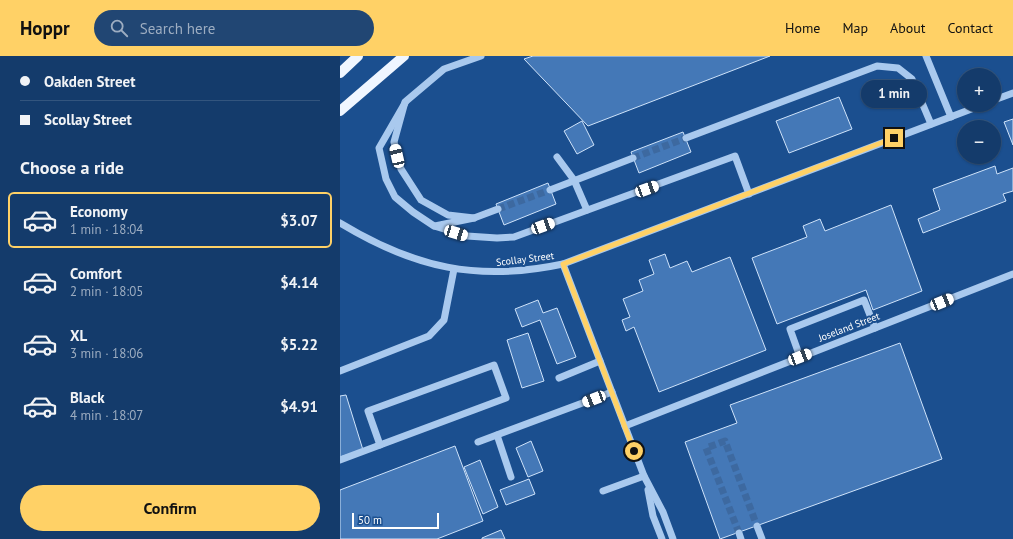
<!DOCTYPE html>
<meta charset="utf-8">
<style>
body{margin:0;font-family:"PT Sans",sans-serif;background:#214673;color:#f1f3f6;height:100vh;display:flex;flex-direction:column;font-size:15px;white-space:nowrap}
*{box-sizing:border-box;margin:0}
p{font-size:13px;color:#9dadc1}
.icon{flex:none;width:22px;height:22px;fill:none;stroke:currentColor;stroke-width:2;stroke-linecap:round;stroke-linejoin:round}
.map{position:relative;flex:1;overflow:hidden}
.details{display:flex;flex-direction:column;background:#143b6b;width:340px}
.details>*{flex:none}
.guide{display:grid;align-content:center;height:88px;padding:0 20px;background:#143b6b}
.fabs{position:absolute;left:617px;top:12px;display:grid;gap:8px}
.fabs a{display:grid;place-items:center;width:44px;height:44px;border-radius:50%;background:#143b6b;box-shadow:0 1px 3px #0004,0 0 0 1px #33557e;font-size:20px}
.scale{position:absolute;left:12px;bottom:10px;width:87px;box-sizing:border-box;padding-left:4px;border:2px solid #fff;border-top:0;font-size:11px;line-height:14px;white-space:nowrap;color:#fff;-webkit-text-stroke:3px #1b4f8f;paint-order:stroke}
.end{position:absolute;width:18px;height:18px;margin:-9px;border:5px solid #ffd166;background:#111;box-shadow:0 0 0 2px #111}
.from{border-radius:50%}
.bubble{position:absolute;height:28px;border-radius:14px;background:#143b6b;box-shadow:0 1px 3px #0004,0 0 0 1px #33557e;font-size:13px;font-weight:600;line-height:28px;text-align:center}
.car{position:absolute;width:12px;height:24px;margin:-12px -6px;border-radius:5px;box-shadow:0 0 3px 1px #0007;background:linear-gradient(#fff 24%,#345 0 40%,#fff 0 76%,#345 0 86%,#fff 0)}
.guide b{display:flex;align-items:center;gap:14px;height:38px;font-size:15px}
.guide b+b{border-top:1px solid #33557e}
.guide i{width:10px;height:10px;background:#f1f3f6}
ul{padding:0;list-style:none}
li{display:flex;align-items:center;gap:12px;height:56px;margin:0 8px 6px;padding:0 12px;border:2px solid transparent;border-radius:6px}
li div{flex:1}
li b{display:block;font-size:15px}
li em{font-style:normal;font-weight:600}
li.current{border-color:#ffd166}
li>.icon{width:36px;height:36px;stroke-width:1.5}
h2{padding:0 20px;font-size:18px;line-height:48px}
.cta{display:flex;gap:8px;margin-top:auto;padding:8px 20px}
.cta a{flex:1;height:46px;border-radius:24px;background:#ffd166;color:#111;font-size:16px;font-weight:600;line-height:46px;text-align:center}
header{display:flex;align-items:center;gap:24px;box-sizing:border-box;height:56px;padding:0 20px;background:#ffd166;color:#111}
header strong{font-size:19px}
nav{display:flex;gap:22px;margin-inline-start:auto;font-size:14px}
.search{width:280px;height:36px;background:#214673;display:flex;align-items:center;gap:10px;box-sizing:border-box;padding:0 14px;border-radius:22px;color:#9dadc1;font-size:15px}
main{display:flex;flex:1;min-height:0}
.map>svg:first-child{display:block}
.building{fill:#4478b7;stroke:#cfe3fa}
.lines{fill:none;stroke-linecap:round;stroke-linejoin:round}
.minor-tunnel{stroke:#3d69a0;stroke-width:7;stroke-dasharray:7 3.5;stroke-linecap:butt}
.minor{stroke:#a9c9ee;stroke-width:7}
.major{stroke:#f0f6ff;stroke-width:10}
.route{stroke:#ffd166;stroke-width:5}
.labels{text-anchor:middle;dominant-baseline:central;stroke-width:4;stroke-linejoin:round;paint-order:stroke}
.street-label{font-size:10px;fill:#fff;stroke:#1b4f8f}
</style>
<header>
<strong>Hoppr</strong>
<div class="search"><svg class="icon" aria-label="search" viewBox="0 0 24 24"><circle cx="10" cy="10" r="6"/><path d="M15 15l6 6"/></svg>Search here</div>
<nav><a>Home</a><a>Map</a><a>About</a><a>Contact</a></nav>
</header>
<main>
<section class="details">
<div class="guide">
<b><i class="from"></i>Oakden Street</b>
<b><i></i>Scollay Street</b>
</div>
<h2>Choose a ride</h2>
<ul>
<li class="current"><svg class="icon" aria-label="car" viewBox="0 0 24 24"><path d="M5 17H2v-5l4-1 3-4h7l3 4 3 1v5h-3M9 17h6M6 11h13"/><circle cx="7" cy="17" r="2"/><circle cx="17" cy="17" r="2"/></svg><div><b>Economy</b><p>1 min · 18:04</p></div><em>$3.07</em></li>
<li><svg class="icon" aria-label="car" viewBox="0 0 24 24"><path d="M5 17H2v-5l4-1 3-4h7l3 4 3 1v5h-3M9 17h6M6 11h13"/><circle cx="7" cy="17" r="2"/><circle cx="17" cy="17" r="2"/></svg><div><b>Comfort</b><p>2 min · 18:05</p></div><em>$4.14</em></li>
<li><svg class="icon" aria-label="car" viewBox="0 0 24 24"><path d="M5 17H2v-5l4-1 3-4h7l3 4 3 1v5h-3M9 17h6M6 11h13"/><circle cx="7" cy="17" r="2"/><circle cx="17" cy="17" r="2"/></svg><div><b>XL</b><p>3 min · 18:06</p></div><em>$5.22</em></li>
<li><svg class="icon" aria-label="car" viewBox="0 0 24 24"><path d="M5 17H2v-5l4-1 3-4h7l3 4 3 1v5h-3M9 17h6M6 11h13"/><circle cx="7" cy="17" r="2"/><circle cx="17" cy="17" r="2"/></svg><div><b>Black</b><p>4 min · 18:07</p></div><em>$4.91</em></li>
</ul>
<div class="cta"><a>Confirm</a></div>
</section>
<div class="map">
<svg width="673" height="483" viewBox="0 0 673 483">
<rect width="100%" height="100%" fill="#1b4f8f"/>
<!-- building -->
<g class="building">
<polygon points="193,0 430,0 248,70 184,3"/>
<polygon points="499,41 512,73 449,97 436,65"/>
<polygon points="673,63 673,89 664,66"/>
<polygon points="242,65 254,89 237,98 224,75"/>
<polygon points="343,76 351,96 299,117 291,96"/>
<polygon points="655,110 657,118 673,112 673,135 663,138 666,145 583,177 578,163 600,154 593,133"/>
<polygon points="208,127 216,148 164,169 156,148"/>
<polygon points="551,149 582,235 533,254 526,234 437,268 412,202 467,181 463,170 480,163 485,175"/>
<polygon points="325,198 330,212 347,205 352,216 390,201 426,294 319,336 294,271 286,275 282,264 290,261 283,243 303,235 299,224 314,218 309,204"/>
<polygon points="198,244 203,257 217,252 236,301 217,308 200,264 182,271 175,253"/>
<polygon points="188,277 204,325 182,332 167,284"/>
<polygon points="560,287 602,403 380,483 345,386 397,367 390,349"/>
<polygon points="6,339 23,394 0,401 0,340"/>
<polygon points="191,385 203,415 188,421 176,392"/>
<polygon points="115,390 143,465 97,483 0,483 0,434"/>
<polygon points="140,404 158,451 143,458 124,411"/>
<polygon points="189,423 195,438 166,449 160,434"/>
<polygon points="161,474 165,483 142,483 142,482"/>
</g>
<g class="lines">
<!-- minor-tunnel -->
<g class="minor-tunnel">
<polyline points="293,102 346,82"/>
<polyline points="158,153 210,134"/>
<polyline points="399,477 366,392 385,385 417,470"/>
</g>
<!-- minor -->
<g class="minor">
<polyline points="586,0 611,61"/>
<polyline points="654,44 673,37"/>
<polyline points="65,47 39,92 46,123 55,141 73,156 94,170 127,180 157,182 174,181 395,100 409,138"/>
<polyline points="346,82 537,10 558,12 572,23 591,68"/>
<polyline points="217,101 234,124 247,154"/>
<polyline points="210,134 293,102"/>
<polyline points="134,162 108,159 81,144 61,113 54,86 65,46 104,13 141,0"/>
<path d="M 0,167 C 74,212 138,226 223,208 L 642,49"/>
<polyline points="95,170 134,162 158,153"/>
<polyline points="223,208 304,420 323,456 333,483"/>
<polyline points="460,301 450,273 524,244 535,272"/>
<polygon points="154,309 166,342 40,389 28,355"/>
<polyline points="0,315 89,280 104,264 114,213"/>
<polyline points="219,322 260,305"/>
<polyline points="285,370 673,218"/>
<polyline points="157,379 171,421"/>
<polyline points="138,386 272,336"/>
<polyline points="0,404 40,389"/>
<polyline points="308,434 313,460 322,483"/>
<polyline points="263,435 304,420"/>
<polyline points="417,470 422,483"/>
<polyline points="399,477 401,483"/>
</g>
<!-- major -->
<g class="major">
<polyline points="0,17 18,0"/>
<polyline points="0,55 64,0"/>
</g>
</g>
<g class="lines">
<!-- route -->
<polyline class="route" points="294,395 223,208 554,82"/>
</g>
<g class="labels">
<!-- street labels -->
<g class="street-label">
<text transform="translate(185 203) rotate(-7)">Scollay Street</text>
<text transform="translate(509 271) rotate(-21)">Joseland Street</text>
</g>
</g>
</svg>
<div class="fabs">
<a>+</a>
<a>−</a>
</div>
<div class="scale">50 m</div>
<i class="end from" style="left:294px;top:395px"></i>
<i class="end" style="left:554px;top:82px"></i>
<div class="bubble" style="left:521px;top:24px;width:66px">1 min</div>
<i class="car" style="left:57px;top:100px;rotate:347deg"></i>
<i class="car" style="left:307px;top:133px;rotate:70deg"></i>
<i class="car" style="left:203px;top:170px;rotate:70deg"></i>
<i class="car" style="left:116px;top:177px;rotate:107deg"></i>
<i class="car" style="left:602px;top:246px;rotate:68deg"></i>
<i class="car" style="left:460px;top:301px;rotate:69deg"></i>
<i class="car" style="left:254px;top:343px;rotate:249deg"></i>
</div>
</main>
